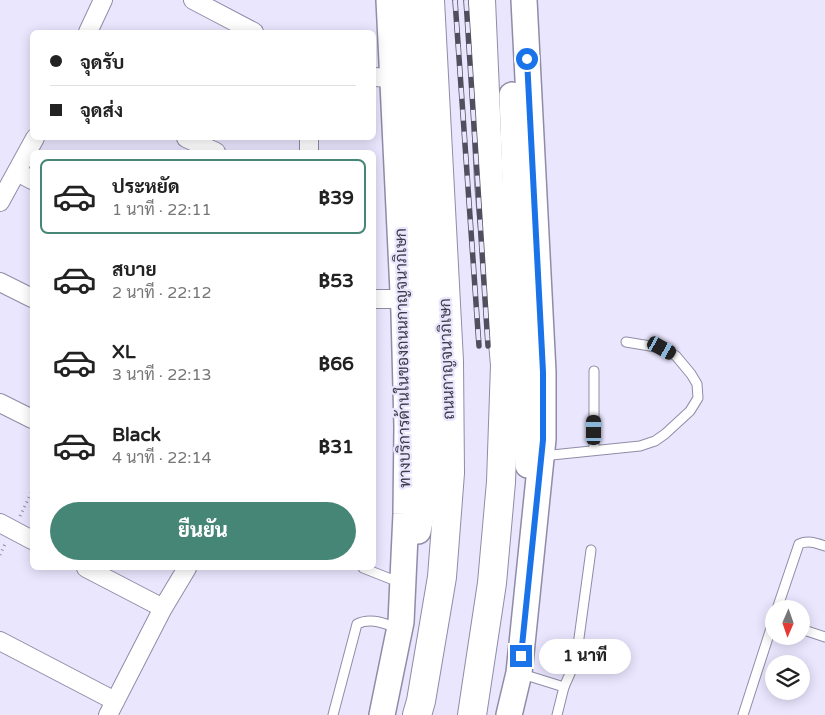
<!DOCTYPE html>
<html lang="th">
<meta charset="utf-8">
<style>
body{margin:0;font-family:"Varela Round",Sarabun,sans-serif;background:#f2f2f2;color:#222;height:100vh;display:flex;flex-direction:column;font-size:19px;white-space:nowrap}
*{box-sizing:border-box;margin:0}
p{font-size:16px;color:#767676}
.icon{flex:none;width:28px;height:28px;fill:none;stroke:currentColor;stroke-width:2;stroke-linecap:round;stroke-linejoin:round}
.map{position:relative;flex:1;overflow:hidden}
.details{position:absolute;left:30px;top:150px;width:346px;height:420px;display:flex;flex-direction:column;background:#fff;border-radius:8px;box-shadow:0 2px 12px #0003}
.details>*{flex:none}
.guide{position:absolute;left:30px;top:30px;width:346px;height:110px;border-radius:8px;box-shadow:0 2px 12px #0003;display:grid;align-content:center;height:110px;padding:0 20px;background:#fff}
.needle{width:32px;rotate:182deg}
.fabs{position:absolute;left:765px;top:600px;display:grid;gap:10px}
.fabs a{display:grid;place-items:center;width:45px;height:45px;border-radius:50%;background:#fff;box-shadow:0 2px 12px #0003;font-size:25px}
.end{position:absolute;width:22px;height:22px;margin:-11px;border:6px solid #1a73e8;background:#fff;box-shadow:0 0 0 2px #fff}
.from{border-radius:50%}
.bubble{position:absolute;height:35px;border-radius:18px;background:#fff;box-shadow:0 2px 12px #0003;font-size:16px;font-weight:800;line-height:35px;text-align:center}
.car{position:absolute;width:15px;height:30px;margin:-15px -8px;border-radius:6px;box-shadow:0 0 4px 1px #0007;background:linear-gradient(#222 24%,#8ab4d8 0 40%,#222 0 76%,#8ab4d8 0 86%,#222 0)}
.guide b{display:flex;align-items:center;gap:18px;height:48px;font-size:19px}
.guide b+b{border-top:1px solid #e0e0e0}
.guide i{width:12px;height:12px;background:#222}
ul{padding:9px 0 0;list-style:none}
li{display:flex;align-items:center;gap:15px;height:75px;margin:0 10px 8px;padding:0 10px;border:2px solid transparent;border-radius:8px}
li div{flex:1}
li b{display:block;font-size:19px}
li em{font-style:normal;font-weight:800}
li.selected{border-color:#458676}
li>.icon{width:45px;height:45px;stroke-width:1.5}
.cta{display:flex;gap:10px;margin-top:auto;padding:10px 20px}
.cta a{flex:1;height:58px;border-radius:30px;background:#458676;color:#fff;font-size:20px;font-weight:800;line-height:58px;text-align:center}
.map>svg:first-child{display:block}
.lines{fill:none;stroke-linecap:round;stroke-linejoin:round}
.lane-casing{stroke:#908ca7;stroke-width:11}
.street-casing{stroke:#908ca7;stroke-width:20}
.secondary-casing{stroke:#908ca7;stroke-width:28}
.highway-casing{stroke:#908ca7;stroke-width:30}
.path{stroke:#8a8899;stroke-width:3;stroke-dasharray:1 4;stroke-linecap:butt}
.lane{stroke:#fff;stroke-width:9}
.street{stroke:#fff;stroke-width:18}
.secondary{stroke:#fff;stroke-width:25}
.highway{stroke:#fff;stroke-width:28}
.rail-casing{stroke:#514f5d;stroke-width:5.5}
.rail{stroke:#e9e6fe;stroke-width:4;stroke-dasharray:11;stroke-linecap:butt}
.route{stroke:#1a73e8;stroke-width:6}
.labels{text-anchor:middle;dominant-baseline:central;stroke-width:4.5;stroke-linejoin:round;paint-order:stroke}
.street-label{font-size:16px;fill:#3d3b47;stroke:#e9e6fe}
</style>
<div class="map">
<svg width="825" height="715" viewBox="0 0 825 715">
<rect width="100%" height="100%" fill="#e9e6fe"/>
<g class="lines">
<defs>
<g id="lane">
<polyline points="594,371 594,450"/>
<polyline points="542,456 640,446 655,441 665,434 690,411 698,398 697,384 691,374 676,356 662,348 626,342"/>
<polyline points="363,568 401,583"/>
<path d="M 777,609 L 799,544 C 808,540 816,543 825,546"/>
<polyline points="801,629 825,637"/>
<polyline points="519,673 564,687 557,715"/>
<polyline points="564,687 576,660 591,550"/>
<path d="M 333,715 L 357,624 C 371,617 385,624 398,628"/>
<polyline points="743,715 774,619"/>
</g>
<g id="street">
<polyline points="193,0 254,32"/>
<polyline points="88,32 103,0"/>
<polyline points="374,77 393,78"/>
<polyline points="186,138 216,152"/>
<polyline points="309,138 309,152"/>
<polyline points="17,172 32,180"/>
<polyline points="0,202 35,138"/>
<polyline points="0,282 32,298"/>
<polyline points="374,299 403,299"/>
<polyline points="0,403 32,419"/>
<polyline points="0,523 32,540"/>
<polyline points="86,568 163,608"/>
<polyline points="0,641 115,701"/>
<polyline points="108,715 163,608 187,568"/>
</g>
<g id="secondary">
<polyline points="412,0 419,117 423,306 428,428 423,507 418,531"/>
<polyline points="512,95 519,299 528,465"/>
<polyline points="382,715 401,622 406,514 407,427 404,313 389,0"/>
<polyline points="509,715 519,673 543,439 543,372 524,0"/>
</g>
<g id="highway">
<polyline points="417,715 421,701 442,577 450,473 449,361 430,0"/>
<polyline points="472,715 492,583 501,482 505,365 489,184 481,0"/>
</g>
</defs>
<!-- lane casing -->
<use href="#lane" class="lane-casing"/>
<!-- street casing -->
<use href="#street" class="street-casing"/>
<!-- secondary casing -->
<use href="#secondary" class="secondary-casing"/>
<!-- highway casing -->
<use href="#highway" class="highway-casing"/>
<!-- path -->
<g class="path">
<polyline points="20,516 32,491"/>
<polyline points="0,555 5,544"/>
</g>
<!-- lane -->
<use href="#lane" class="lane"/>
<!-- street -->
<use href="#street" class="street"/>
<!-- secondary -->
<use href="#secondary" class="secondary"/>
<!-- highway -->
<use href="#highway" class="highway"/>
<defs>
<g id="rail">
<polyline points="455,0 479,346"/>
<polyline points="466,0 488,346"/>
</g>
</defs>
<!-- rail casing -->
<use href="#rail" class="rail-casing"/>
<!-- rail -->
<use href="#rail" class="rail"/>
</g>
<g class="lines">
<!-- route -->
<polyline class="route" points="521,656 543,440 543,372 527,59"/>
</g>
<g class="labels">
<!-- street labels -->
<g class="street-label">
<text transform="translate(403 358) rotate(-91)">ทางบริการด้านในของถนนกาญจนาภิเษก</text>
<text transform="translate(447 359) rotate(-92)">ถนนกาญจนาภิเษก</text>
</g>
</g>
</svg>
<div class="fabs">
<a><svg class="needle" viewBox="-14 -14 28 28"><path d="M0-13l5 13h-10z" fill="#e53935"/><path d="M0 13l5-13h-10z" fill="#767676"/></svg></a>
<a><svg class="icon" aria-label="layers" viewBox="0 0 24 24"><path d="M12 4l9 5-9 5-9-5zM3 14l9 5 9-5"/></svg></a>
</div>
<i class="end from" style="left:527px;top:59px"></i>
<i class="end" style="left:521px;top:656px"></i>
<div class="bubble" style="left:539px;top:639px;width:92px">1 นาที</div>
<i class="car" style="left:662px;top:348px;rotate:119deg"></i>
<i class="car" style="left:594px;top:430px;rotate:0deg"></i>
<div class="guide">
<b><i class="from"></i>จุดรับ</b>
<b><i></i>จุดส่ง</b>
</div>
<section class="details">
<ul>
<li class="selected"><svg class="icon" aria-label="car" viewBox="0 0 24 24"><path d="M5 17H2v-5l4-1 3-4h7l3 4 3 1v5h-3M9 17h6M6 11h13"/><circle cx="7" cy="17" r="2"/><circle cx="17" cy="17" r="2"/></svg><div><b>ประหยัด</b><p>1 นาที · 22:11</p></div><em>฿39</em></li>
<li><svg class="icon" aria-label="car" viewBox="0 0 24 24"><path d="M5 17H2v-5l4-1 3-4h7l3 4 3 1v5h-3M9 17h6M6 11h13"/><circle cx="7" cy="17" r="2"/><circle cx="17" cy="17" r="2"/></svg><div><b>สบาย</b><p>2 นาที · 22:12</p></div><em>฿53</em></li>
<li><svg class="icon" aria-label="car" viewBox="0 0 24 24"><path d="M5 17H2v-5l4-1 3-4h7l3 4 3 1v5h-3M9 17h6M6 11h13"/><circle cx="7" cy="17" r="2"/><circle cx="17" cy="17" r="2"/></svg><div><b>XL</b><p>3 นาที · 22:13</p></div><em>฿66</em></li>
<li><svg class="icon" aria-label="car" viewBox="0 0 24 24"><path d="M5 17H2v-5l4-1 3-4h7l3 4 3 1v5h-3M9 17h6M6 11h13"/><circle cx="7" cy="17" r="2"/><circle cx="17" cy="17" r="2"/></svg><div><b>Black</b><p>4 นาที · 22:14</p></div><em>฿31</em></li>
</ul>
<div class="cta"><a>ยืนยัน</a></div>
</section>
</div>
